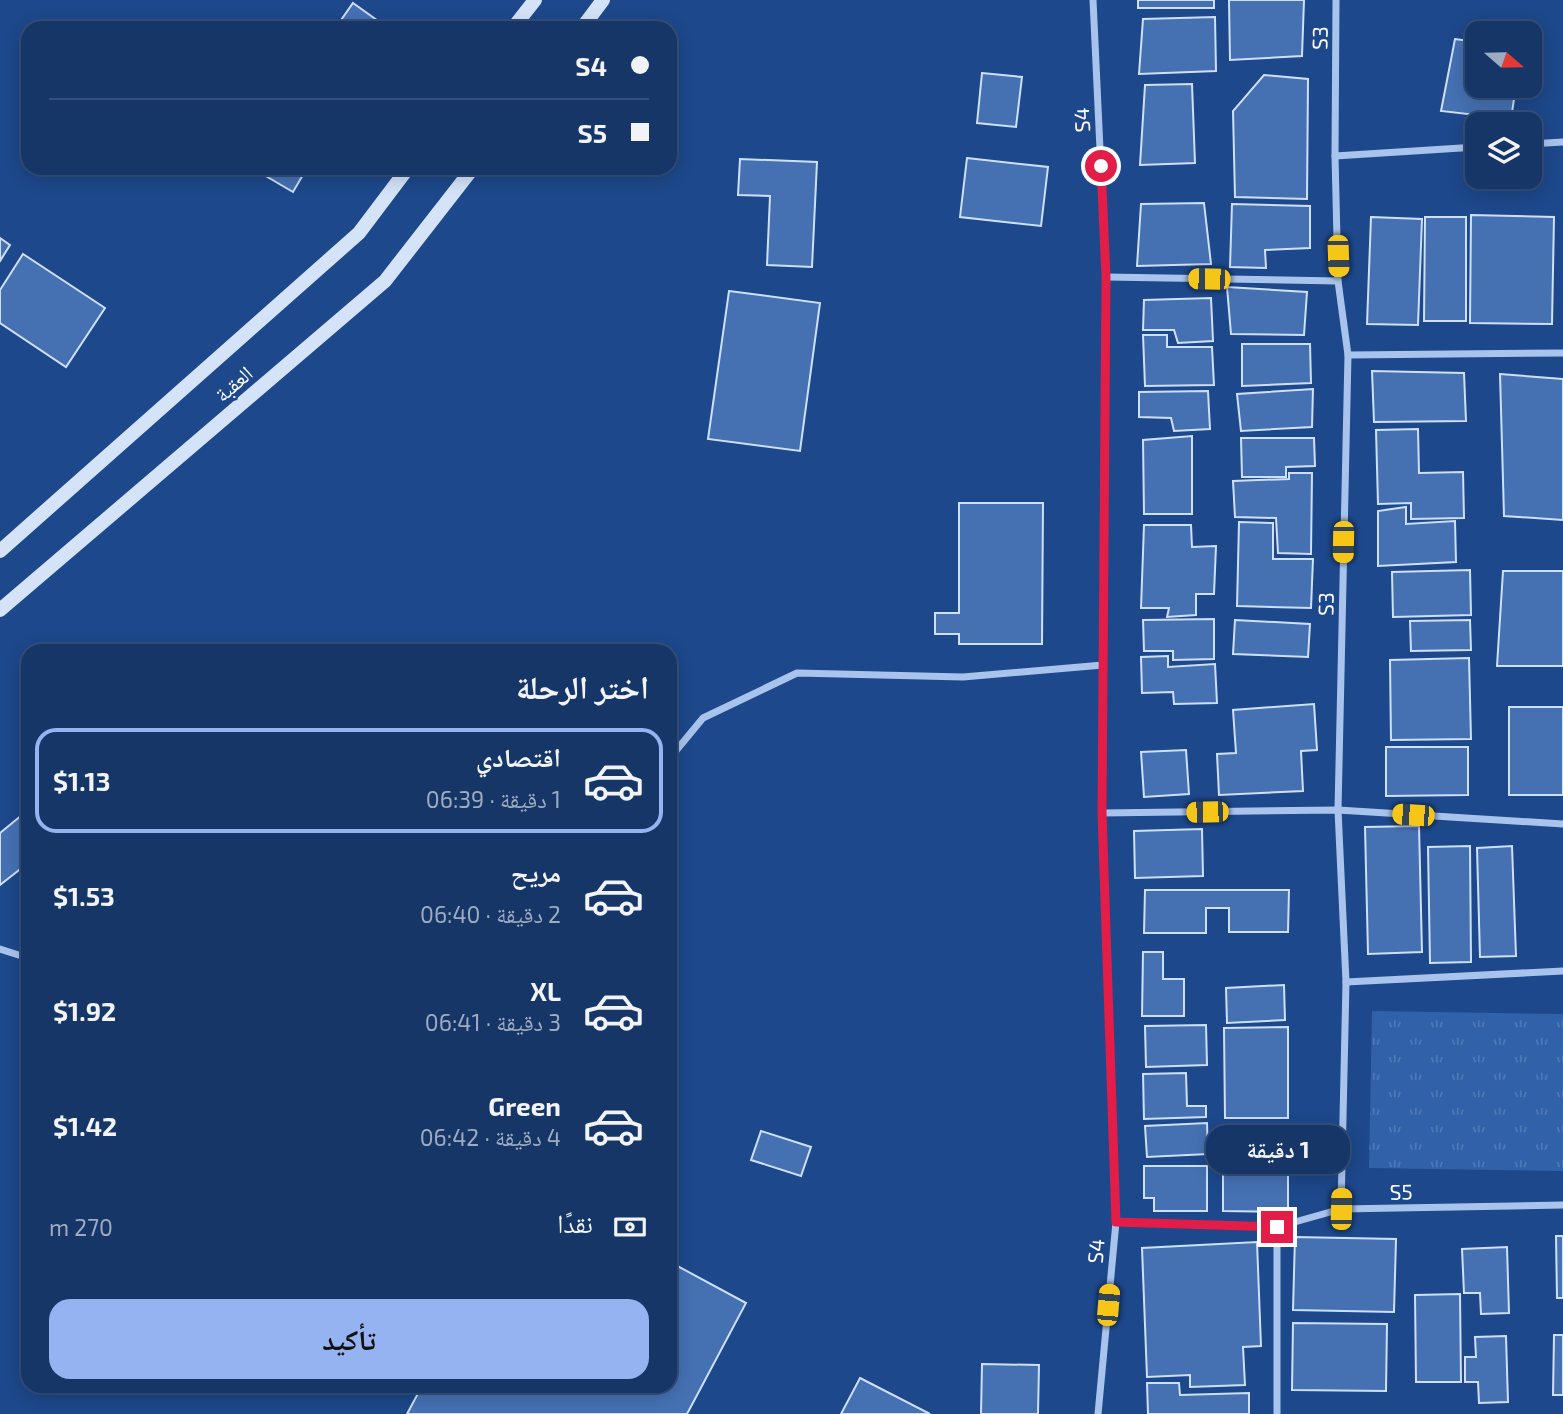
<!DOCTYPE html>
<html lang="ar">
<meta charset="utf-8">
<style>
body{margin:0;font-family:"Exo 2","Noto Naskh Arabic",sans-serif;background:#234171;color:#f1f3f6;direction:rtl;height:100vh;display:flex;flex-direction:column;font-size:26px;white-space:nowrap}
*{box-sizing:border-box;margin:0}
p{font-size:23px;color:#9eabc0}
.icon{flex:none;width:38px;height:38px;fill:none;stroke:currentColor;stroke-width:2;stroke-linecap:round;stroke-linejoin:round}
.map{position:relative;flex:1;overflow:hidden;direction:ltr}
.panel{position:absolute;left:21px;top:644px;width:656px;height:749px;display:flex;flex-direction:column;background:#163668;border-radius:21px;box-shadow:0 4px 18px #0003,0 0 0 2px #35507c;direction:rtl}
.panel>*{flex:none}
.hud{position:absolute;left:21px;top:21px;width:656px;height:154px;border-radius:21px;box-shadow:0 4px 18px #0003,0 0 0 2px #35507c;direction:rtl;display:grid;align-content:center;height:154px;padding:0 28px;background:#163668}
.needle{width:46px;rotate:110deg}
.fabs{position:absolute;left:1465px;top:21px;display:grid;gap:14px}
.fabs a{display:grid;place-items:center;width:77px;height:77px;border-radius:14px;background:#163668;box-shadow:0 4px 18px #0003,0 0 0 2px #35507c;font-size:35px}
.end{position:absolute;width:32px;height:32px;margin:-16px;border:9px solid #e11d48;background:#fff;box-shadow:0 0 0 4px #fff}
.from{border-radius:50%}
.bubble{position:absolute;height:49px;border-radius:21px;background:#163668;box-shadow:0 4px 18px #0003,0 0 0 2px #35507c;font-size:23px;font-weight:700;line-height:49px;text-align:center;direction:rtl}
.car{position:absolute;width:21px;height:42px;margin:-21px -10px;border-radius:9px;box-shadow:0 0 5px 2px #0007;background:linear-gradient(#f5c518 24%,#345 0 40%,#f5c518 0 76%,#345 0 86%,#f5c518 0)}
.hud b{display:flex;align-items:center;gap:24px;height:66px;font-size:26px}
.hud b+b{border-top:2px solid #35507c}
.hud i{width:18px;height:18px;background:#f1f3f6}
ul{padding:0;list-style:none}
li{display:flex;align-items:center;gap:21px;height:105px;margin:0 14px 10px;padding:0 14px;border:4px solid transparent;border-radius:21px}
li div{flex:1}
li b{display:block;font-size:26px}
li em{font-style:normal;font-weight:700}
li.on{border-color:#95b2f1}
li>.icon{width:63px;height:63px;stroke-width:1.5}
h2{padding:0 28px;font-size:32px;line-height:84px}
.pay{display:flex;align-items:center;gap:18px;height:77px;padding:0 28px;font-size:26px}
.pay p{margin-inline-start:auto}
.action{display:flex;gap:14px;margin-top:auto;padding:14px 28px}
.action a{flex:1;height:80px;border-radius:21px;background:#95b2f1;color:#111;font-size:28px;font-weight:700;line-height:80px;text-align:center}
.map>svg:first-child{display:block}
.park{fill:url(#park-tufts)}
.building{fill:#4571b3;stroke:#cee0f9;stroke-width:2}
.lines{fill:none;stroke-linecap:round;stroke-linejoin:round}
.minor{stroke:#a9c4ec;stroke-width:7}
.secondary{stroke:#d5e3f9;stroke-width:14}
.route{stroke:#e11d48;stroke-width:9}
.labels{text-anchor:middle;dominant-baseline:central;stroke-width:5;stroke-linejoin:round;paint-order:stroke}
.street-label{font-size:21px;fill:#fff;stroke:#1d488b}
</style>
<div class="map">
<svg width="1563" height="1414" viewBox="0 0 1563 1414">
<defs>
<pattern id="park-tufts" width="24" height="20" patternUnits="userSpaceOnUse" patternTransform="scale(1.75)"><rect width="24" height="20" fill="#3061a9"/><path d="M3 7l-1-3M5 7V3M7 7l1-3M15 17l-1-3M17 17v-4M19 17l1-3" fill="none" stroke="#4f79b6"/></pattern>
</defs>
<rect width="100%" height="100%" fill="#1d488b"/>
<!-- park -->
<polygon class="park" points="1372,1011 1563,1014 1563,1171 1369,1168"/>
<!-- building -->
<g class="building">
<rect x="1138" y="0" width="76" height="8"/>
<polygon points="1229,0 1304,0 1302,56 1230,60"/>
<polygon points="353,3 388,28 347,28 339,23"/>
<polygon points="1215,17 1216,71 1139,74 1143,19"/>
<polygon points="1455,39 1477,42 1477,86 1516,86 1511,119 1441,111"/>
<polygon points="982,73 1022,77 1016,127 977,123"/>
<polygon points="1264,75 1308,79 1307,199 1235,197 1233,111"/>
<polygon points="1192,84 1195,163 1140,165 1145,85"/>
<polygon points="967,158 1048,167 1041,226 960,217"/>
<polygon points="740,159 817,162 812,267 767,265 770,196 738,195"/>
<polygon points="252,168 307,168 293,192"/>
<polygon points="1204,203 1211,264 1137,266 1141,204"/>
<polygon points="1232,204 1310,206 1310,248 1265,250 1266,268 1230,267"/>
<polygon points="1471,215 1554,217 1552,324 1470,323"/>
<polygon points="1371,217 1422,219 1418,325 1367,324"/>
<polygon points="1425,217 1466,217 1466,321 1424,321"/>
<polygon points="0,238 10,245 0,261"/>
<polygon points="23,254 105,308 66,367 0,323 0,290"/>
<polygon points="1227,287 1307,292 1304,335 1231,334"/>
<polygon points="729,291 820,303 800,451 708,439"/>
<polygon points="1211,298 1213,341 1178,343 1174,330 1143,330 1144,300"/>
<polygon points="1143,335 1167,335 1167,347 1212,347 1214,385 1145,386"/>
<polygon points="1242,344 1310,344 1311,383 1242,386"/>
<polygon points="1372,371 1464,373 1466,421 1374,422"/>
<polygon points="1500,374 1563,379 1563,520 1504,516"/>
<polygon points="1313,389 1312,427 1241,431 1237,394"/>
<polygon points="1208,391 1210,429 1174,431 1171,418 1139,417 1139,392"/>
<polygon points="1418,429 1419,473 1463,472 1464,518 1411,519 1411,503 1378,504 1376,430"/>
<polygon points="1192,436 1192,514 1144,514 1143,440"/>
<polygon points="1241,438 1314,438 1315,466 1286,467 1286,477 1242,477"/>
<polygon points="1289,473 1312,473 1311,554 1278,553 1276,518 1235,517 1233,481 1289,479"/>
<polygon points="959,503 1043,503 1042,644 959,644 959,634 935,634 935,613 959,613"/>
<polygon points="1406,507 1406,524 1455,521 1456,562 1378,566 1378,511"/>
<polygon points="1239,522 1273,523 1273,559 1313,559 1311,608 1237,606"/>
<polygon points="1144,525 1191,525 1192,547 1216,546 1214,594 1196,594 1196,615 1167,617 1169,608 1141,608"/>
<polygon points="1470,570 1471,615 1393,617 1392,572"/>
<polygon points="1503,571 1563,571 1563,666 1497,666"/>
<polygon points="1214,619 1214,659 1173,660 1173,651 1144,651 1143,620"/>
<polygon points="1235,620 1310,624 1308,657 1233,654"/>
<polygon points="1470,620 1471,650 1411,651 1410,621"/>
<polygon points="1168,656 1168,667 1215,664 1217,703 1174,704 1173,692 1142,693 1141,657"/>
<polygon points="1469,658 1471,739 1391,740 1390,660"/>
<polygon points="1314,704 1317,750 1301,751 1303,791 1219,795 1217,754 1236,753 1233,710"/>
<rect x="1509" y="707" width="54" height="88"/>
<polygon points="1386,747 1468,747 1468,795 1386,796"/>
<polygon points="1186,750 1189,794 1144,797 1141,752"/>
<polygon points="28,810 28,863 0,885 0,833"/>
<polygon points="1419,826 1422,952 1368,954 1365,827"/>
<polygon points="1202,829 1203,876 1135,878 1134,831"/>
<polygon points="1470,846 1471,962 1430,963 1428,847"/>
<polygon points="1512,846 1516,956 1480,957 1477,848"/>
<polygon points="1145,890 1289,890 1288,932 1229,932 1229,908 1206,908 1206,933 1144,933"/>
<polygon points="1143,952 1163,952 1163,979 1184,979 1184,1016 1142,1016"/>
<polygon points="1284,985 1285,1020 1227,1023 1226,988"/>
<polygon points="1206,1025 1207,1065 1146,1067 1145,1026"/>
<polygon points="1288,1027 1288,1118 1225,1118 1224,1028"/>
<polygon points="1186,1073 1187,1106 1206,1106 1206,1117 1144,1119 1143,1074"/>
<polygon points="1207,1123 1208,1154 1147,1157 1145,1126"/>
<polygon points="761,1131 811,1147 801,1176 751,1160"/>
<polygon points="1223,1159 1288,1160 1288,1212 1223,1211"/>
<polygon points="1144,1166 1207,1166 1207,1211 1154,1211 1154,1198 1144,1198"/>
<polygon points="1556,1236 1563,1236 1563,1298 1557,1298"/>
<polygon points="1295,1237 1396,1239 1394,1312 1293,1310"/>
<polygon points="1257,1242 1261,1346 1243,1347 1245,1385 1190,1387 1190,1375 1147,1377 1142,1248"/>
<polygon points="1507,1247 1509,1313 1481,1314 1480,1293 1464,1293 1462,1249"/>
<polygon points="670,1262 746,1303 687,1414 407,1414 422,1386 670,1386"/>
<polygon points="1460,1294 1461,1382 1416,1382 1415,1295"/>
<polygon points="1293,1323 1387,1324 1386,1391 1292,1390"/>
<polygon points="1554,1335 1563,1335 1563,1395 1553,1395"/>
<polygon points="1506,1336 1508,1402 1479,1403 1478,1382 1465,1382 1465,1357 1476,1357 1475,1337"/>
<polygon points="982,1364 1039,1365 1038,1414 981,1414"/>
<polygon points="860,1378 930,1414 841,1414"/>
<polygon points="1147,1383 1179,1383 1180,1395 1249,1393 1249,1414 1148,1414"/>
</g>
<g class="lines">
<!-- minor -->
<g class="minor">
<polyline points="1093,0 1106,277 1102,813 1116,1222 1098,1414"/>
<polyline points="1336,0 1335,156 1338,281 1348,355 1338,810 1346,982 1341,1209"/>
<polyline points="1530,144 1563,142"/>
<polyline points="1335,156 1477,147"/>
<polyline points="1106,277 1338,281"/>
<polyline points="1348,355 1563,353"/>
<polyline points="670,758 703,718 797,673 963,677 1103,665"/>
<polyline points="1102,813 1338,810 1563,824"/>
<polyline points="0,949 28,958"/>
<polyline points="1346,982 1563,971"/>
<polyline points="1116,1222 1277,1227 1341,1209 1563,1205"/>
<polyline points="1277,1227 1277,1414"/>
</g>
<!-- secondary -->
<g class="secondary">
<polyline points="513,28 535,0"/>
<polyline points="582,28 603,0"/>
<polyline points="0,551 359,233 408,168"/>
<polyline points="0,610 385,281 473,168"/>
</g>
</g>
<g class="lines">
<!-- route -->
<polyline class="route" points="1101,166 1106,277 1102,813 1116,1222 1277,1227"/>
</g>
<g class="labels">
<!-- street labels -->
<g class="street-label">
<text transform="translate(1319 38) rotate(-89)">S3</text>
<text transform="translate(1081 120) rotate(-93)">S4</text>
<text transform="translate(233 383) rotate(-41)">العقبة</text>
<text transform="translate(1325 604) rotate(-89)">S3</text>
<text transform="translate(1401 1191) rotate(-1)">S5</text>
<text transform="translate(1095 1251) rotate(-85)">S4</text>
</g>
</g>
</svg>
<div class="fabs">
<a><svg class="needle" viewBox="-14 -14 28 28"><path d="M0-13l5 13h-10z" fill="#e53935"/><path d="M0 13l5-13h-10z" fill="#9eabc0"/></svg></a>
<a><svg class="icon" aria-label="layers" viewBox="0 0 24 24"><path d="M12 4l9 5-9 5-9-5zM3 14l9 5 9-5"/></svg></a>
</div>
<i class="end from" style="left:1101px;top:166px"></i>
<i class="end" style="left:1277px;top:1227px"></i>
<div class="bubble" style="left:1206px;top:1125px;width:144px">1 دقيقة</div>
<i class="car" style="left:1338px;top:256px;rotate:178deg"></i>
<i class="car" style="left:1209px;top:279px;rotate:271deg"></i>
<i class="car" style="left:1343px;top:542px;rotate:181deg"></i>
<i class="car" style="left:1207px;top:812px;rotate:269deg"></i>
<i class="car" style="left:1413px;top:815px;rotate:274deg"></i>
<i class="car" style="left:1341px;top:1209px;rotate:1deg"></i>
<i class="car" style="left:1108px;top:1305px;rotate:5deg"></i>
<div class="hud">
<b><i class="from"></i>S4</b>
<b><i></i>S5</b>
</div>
<section class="panel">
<h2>اختر الرحلة</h2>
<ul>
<li class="on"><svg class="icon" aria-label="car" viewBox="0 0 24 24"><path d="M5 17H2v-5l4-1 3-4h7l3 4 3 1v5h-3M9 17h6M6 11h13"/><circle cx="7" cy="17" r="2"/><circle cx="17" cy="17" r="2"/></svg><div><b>اقتصادي</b><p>1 دقيقة · 06:39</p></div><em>$1.13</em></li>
<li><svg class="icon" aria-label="car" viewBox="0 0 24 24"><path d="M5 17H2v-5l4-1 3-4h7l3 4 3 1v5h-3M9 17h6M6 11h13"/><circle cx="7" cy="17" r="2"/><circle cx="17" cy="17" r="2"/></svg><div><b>مريح</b><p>2 دقيقة · 06:40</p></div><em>$1.53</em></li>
<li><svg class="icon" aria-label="car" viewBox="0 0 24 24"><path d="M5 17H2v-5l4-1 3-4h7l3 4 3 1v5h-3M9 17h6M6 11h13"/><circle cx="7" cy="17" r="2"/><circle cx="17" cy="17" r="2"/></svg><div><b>XL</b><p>3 دقيقة · 06:41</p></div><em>$1.92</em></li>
<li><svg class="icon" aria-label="car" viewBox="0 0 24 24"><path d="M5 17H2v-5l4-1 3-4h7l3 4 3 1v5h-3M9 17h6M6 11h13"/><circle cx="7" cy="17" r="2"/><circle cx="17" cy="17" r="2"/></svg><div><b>Green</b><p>4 دقيقة · 06:42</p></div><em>$1.42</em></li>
</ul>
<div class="pay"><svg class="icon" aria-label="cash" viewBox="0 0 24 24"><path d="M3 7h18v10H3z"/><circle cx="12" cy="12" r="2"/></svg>نقدًا<p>270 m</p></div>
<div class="action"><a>تأكيد</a></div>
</section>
</div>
